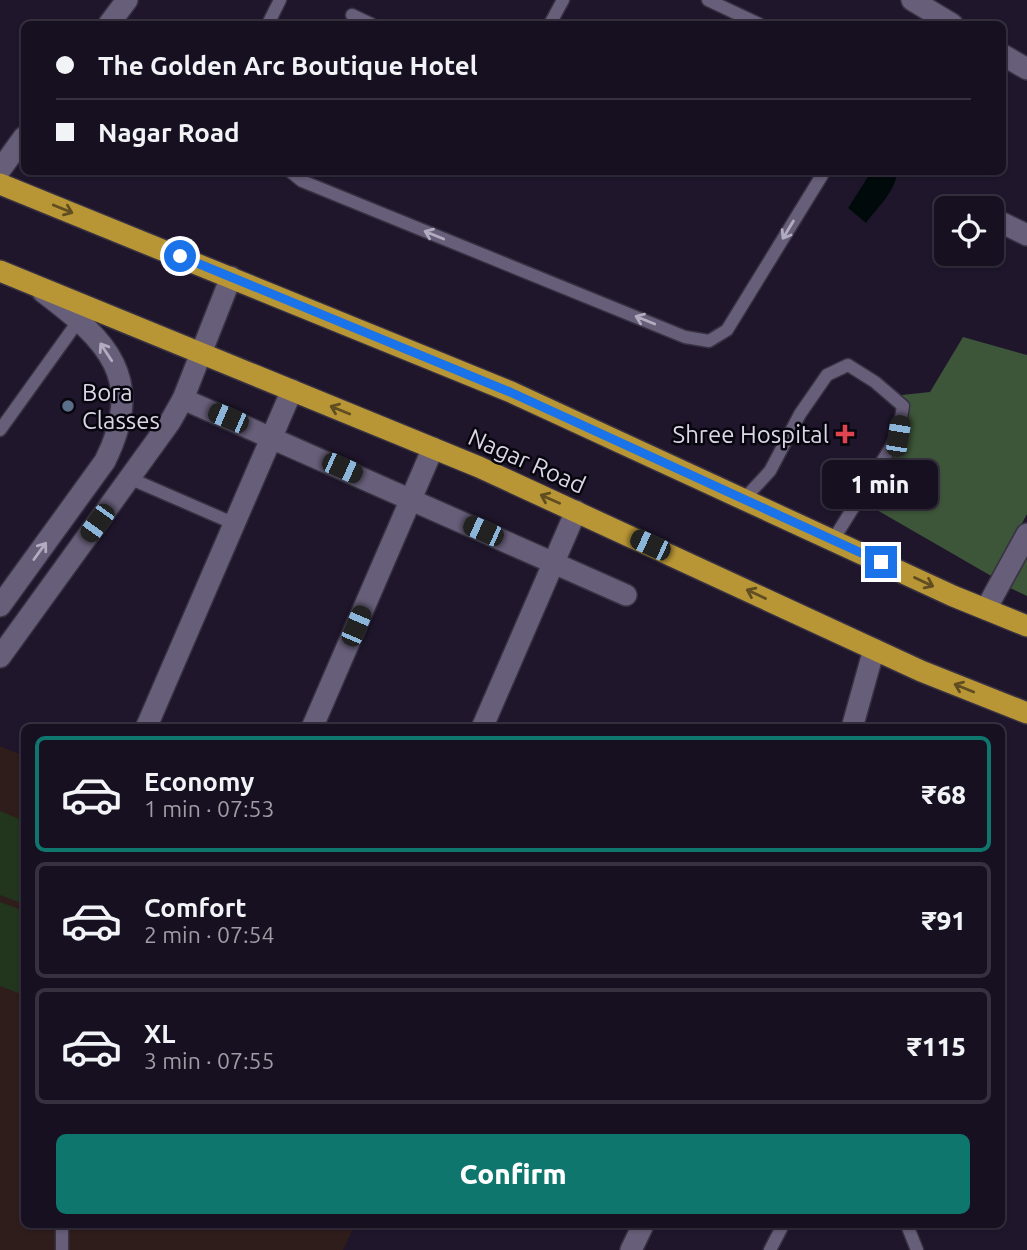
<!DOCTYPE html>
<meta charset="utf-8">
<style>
body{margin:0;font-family:Ubuntu,sans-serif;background:#241e2e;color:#f1f3f6;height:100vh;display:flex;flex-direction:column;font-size:26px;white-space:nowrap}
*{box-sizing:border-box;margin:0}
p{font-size:23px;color:#9e9da5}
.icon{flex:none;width:38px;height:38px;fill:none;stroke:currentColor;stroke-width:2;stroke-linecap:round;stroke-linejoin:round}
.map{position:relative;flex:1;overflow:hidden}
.sheet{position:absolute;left:21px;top:724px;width:984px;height:504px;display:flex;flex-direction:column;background:#171021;border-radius:10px;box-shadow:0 2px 5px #0004,0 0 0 2px #36303f}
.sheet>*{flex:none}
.banner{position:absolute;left:21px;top:21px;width:985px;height:154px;border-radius:10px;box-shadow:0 2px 5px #0004,0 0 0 2px #36303f;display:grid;align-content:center;height:154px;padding:0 35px;background:#171021}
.tools{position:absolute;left:934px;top:196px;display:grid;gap:14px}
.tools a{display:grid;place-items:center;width:70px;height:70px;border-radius:10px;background:#171021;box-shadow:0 2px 5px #0004,0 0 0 2px #36303f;font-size:35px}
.end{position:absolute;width:32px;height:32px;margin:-16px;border:9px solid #1a73e8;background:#fff;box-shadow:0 0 0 4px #fff}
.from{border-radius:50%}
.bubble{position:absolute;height:49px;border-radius:10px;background:#171021;box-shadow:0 2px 5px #0004,0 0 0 2px #36303f;font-size:23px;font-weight:800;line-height:49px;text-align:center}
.car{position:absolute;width:21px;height:42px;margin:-21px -10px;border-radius:9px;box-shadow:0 0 5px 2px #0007;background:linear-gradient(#222 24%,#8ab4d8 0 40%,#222 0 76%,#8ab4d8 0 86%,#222 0)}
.banner b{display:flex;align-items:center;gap:24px;height:66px;font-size:26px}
.banner b+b{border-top:2px solid #36303f}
.banner i{width:18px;height:18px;background:#f1f3f6}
ul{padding:12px 0 0;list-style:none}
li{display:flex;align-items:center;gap:21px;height:116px;margin:0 14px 10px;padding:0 21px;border:4px solid #36303f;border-radius:10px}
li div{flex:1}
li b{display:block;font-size:26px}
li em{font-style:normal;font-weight:800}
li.on{border-color:#0f766e}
li>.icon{width:63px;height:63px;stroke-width:1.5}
.action{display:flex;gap:14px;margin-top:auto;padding:14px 35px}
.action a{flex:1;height:80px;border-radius:10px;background:#0f766e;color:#fff;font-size:28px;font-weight:800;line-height:80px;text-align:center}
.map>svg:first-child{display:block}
.education{fill:#2f1d1c}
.green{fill:#21361d}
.forest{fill:#3d5538}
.water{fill:#000a0b}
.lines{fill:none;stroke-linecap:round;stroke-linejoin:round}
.lane-casing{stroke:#373142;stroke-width:15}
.street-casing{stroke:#373142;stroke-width:24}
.secondary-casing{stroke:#373142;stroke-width:24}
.highway-casing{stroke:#373142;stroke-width:24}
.lane{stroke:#675e79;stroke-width:12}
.street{stroke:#675e79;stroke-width:21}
.secondary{stroke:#675e79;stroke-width:21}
.highway{stroke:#b89535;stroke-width:21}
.oneway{stroke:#604d21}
.oneway2{stroke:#b2acc0}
.route{stroke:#1a73e8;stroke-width:9}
.service-dot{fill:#5c6f8a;stroke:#07050d;stroke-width:2.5}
.health-dot{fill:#e0444e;stroke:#07050d;stroke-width:2.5}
.labels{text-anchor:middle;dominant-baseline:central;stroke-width:5;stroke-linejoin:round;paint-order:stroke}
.poi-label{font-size:24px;fill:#dbd6e6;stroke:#07050d;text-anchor:start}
.street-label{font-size:24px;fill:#dbd6e6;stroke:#07050d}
</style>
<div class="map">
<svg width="1027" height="1250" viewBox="0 0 1027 1250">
<rect width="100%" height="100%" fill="#1f162c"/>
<!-- education -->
<polygon class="education" points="0,746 24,756 24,1225 355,1225 343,1250 0,1250"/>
<!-- green -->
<g class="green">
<polygon points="0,811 24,821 24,904 0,895"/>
<polygon points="0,902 24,911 24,995 0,986"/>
</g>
<!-- forest -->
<g class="forest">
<polygon points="963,337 1027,355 1027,514 993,577 863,502 904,434 902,395 930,392"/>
<polygon points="1027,558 1027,596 1008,587"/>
</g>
<!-- water -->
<path class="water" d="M 871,172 L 897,172 C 896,191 877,208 866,223 L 848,208 Z"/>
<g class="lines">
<defs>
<g id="lane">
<polyline points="708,0 759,24"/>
<polyline points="352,15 371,24"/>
<polyline points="268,24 280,0"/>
<polyline points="550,24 563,0"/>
<polyline points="291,172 302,181 685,337 709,341 727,330 824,172"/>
<polyline points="0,430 79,320"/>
<polyline points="129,478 235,524"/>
<polyline points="744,499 770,471 800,414 827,375 848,365 875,382 903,406 898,436 833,540"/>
<polyline points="907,1225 917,1250"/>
<polyline points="62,1250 62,1225"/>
<polyline points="770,1250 783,1225"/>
</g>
<g id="street">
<polyline points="912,0 952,24"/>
<polyline points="1003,55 1027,69"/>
<polyline points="992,218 1027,235"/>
<polyline points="183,399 626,595"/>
<polyline points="986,609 1027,534"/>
<polyline points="146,728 292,390"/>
<polyline points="312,728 433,448"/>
<polyline points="482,728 576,511"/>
<polyline points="852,728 874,649"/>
<polyline points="631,1250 643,1225"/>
</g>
<g id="secondary">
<polyline points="109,24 127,0"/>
<polyline points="0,170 24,137"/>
<path d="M 0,606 L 105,461 C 146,378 108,341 43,292"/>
<polyline points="0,657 170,422 183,399 231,277"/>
</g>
<g id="highway">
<polyline points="0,184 511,392 953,596 1027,626"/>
<polyline points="0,271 479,467 921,671 1027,713"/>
</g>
</defs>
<!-- lane casing -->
<use href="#lane" class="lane-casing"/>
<!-- street casing -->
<use href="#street" class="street-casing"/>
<!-- secondary casing -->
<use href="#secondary" class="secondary-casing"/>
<!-- highway casing -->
<use href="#highway" class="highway-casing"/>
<!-- lane -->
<use href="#lane" class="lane"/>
<!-- street -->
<use href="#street" class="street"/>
<!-- secondary -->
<use href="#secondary" class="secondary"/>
<!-- highway -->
<use href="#highway" class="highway"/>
</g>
<!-- one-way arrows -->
<defs><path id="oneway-shaft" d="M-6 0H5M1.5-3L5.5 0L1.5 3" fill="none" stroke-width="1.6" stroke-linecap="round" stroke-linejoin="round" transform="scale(1.75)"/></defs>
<g class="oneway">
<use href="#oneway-shaft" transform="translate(63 209) rotate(22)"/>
<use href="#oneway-shaft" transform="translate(340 410) rotate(-158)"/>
<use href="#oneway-shaft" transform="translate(550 499) rotate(-156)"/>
<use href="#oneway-shaft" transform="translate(924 582) rotate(25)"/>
<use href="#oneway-shaft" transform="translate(756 594) rotate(-155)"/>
<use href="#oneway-shaft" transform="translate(964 688) rotate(-158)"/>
</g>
<g class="oneway2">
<use href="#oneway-shaft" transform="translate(788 230) rotate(121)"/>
<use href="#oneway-shaft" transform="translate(434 235) rotate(-158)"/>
<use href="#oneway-shaft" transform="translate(645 320) rotate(-158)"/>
<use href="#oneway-shaft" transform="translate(106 352) rotate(-123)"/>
<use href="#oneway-shaft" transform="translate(40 551) rotate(-54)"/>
</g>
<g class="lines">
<!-- route -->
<polyline class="route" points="180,256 510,392 881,562"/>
</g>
<!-- markers -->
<circle class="service-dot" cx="68" cy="406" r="7"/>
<path class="health-dot" d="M841.5 423.5h7v7h7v7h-7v7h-7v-7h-7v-7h7z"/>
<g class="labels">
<!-- poi labels -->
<g class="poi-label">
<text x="82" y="392">Bora<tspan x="82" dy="28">Classes</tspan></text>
<text x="829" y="434" text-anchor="end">Shree Hospital</text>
</g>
<!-- street labels -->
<g class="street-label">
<text transform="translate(527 461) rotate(24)">Nagar Road</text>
</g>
</g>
</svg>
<div class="tools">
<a><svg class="icon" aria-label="locate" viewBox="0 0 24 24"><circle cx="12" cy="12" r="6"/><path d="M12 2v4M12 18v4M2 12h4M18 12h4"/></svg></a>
</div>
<i class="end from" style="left:180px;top:256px"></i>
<i class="end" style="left:881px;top:562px"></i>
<div class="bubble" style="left:822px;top:460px;width:116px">1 min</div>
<i class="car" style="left:228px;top:418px;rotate:293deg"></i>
<i class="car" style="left:898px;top:436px;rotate:9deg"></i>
<i class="car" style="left:342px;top:468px;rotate:114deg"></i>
<i class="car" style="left:97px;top:523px;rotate:216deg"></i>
<i class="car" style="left:483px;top:531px;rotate:294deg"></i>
<i class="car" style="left:650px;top:545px;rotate:295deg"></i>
<i class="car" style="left:356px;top:626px;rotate:23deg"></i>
<div class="banner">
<b><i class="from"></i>The Golden Arc Boutique Hotel</b>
<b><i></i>Nagar Road</b>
</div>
<section class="sheet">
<ul>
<li class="on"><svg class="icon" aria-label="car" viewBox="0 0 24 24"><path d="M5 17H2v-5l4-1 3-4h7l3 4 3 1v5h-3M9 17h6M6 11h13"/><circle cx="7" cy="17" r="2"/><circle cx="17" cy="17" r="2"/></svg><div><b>Economy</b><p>1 min · 07:53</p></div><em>₹68</em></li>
<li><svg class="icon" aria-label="car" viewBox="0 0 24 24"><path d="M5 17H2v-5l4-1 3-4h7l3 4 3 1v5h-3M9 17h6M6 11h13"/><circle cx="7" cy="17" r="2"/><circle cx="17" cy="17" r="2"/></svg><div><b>Comfort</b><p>2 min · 07:54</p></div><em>₹91</em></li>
<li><svg class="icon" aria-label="car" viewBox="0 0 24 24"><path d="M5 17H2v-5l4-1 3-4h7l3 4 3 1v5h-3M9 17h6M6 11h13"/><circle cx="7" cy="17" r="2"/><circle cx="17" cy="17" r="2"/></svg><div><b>XL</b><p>3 min · 07:55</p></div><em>₹115</em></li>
</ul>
<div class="action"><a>Confirm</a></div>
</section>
</div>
